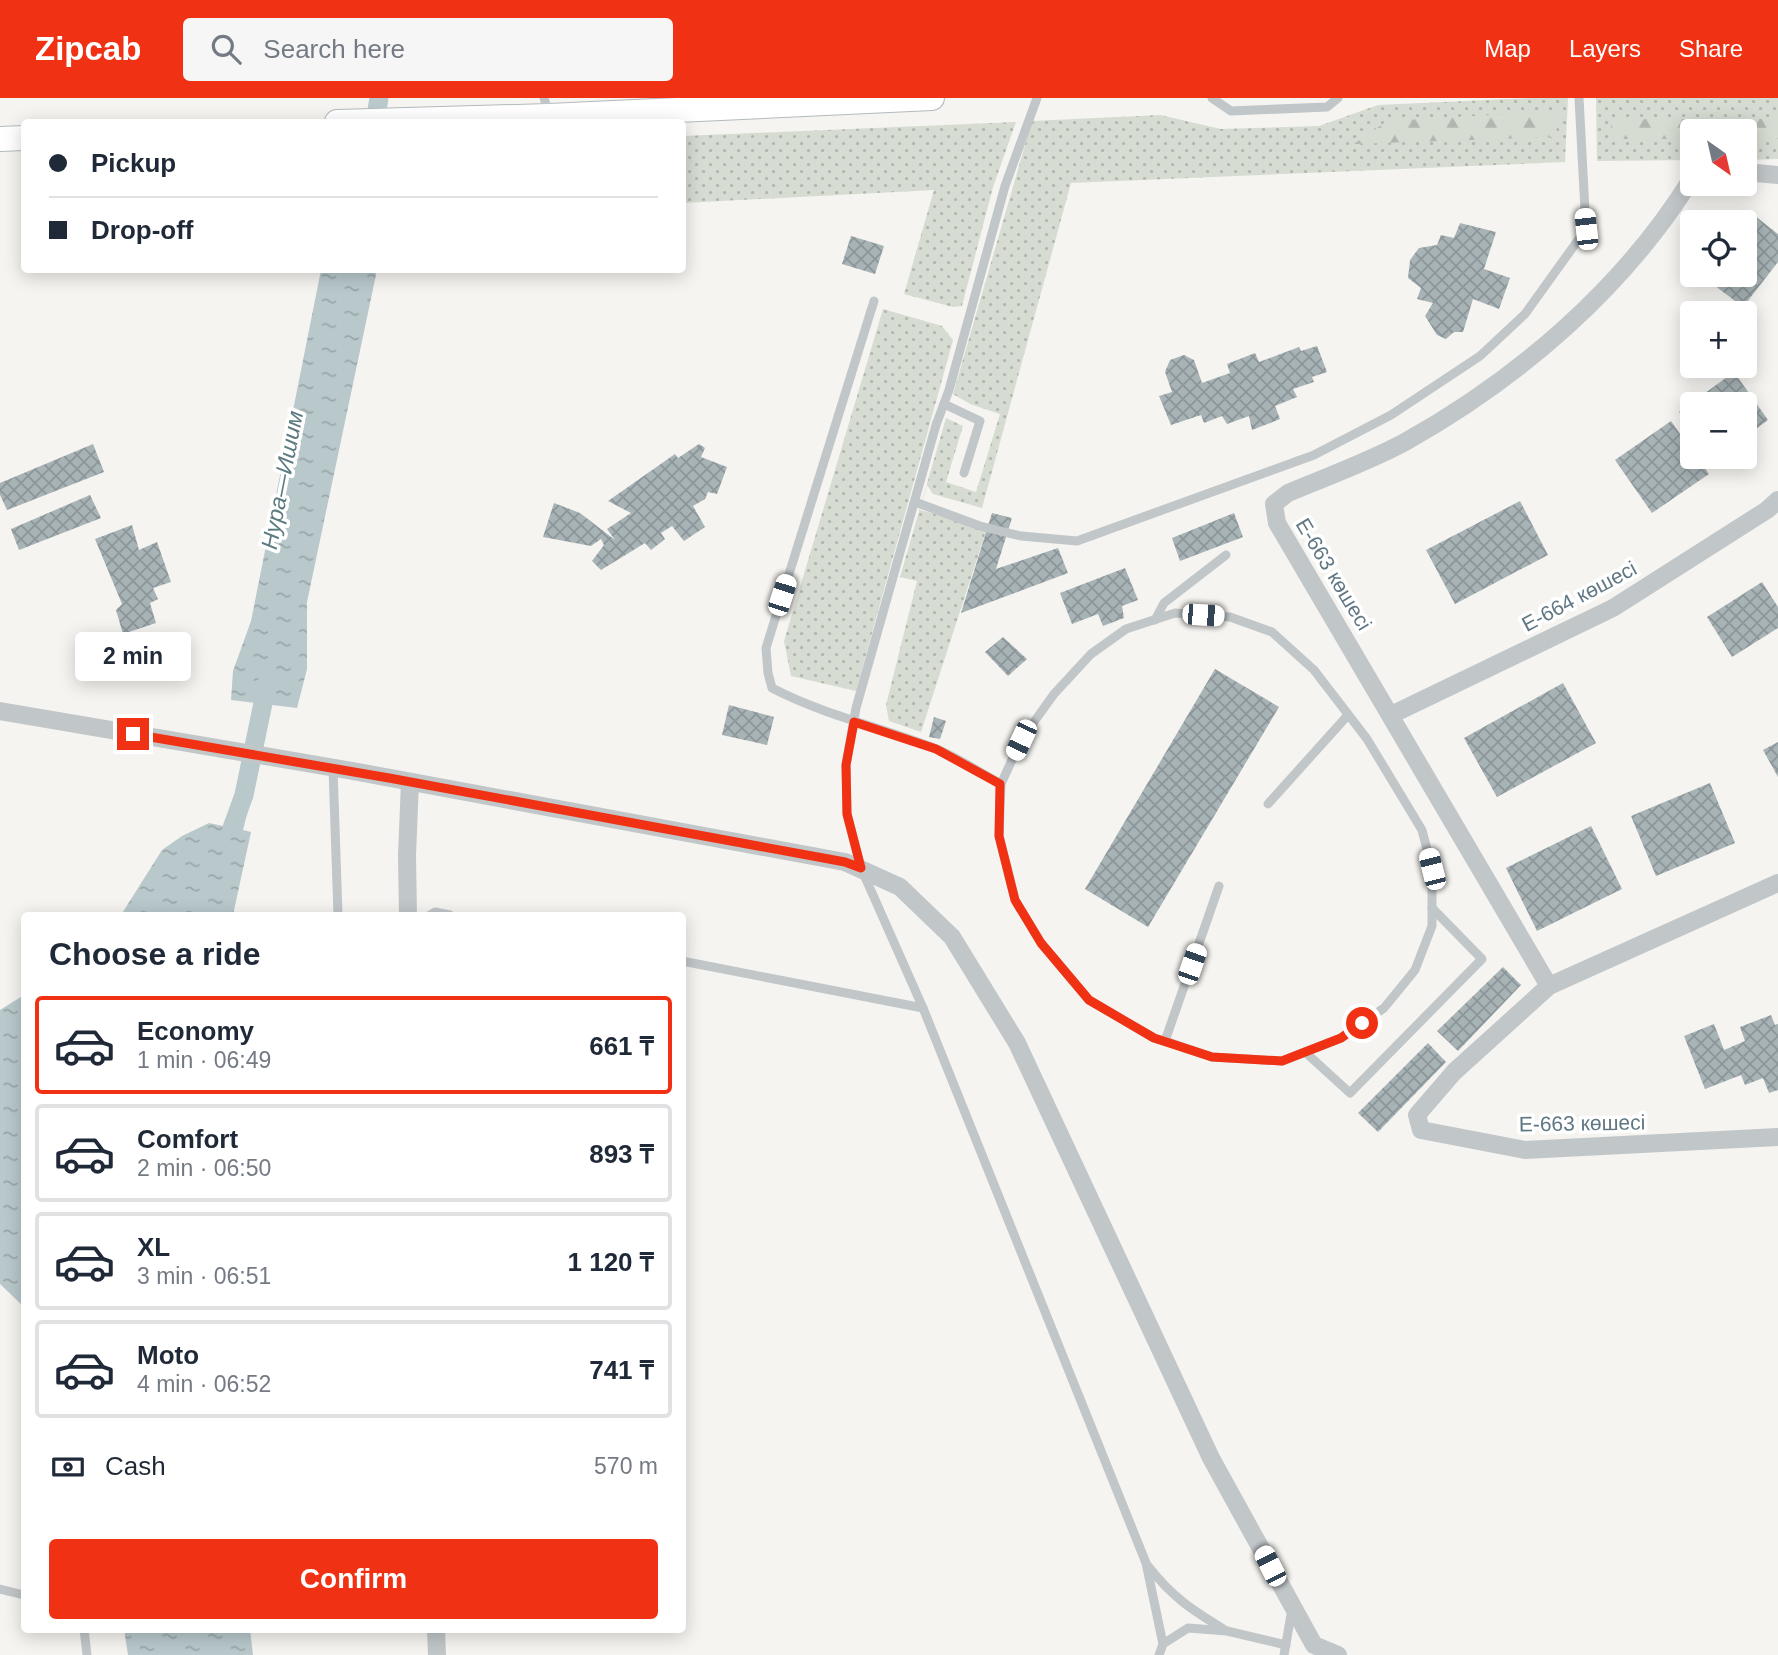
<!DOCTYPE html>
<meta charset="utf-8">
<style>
body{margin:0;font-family:Arial,sans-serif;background:#f6f6f7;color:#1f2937;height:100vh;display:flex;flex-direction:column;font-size:26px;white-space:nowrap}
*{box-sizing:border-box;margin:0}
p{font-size:23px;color:#747a83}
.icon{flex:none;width:38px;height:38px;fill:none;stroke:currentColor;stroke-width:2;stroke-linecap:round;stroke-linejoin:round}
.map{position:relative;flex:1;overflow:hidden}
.panel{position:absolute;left:21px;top:814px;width:665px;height:721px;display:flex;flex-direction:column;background:#fff;border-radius:7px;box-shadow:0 4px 18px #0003}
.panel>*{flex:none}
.banner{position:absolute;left:21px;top:21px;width:665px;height:154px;border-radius:7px;box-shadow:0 4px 18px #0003;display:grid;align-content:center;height:154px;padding:0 28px;background:#fff}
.needle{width:46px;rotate:146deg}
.fabs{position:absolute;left:1680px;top:21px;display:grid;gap:14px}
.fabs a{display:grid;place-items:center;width:77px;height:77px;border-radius:7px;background:#fff;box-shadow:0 4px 18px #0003;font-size:35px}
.end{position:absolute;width:32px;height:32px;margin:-16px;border:9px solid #f13113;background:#fff;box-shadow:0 0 0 4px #fff}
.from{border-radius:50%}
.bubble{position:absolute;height:49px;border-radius:7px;background:#fff;box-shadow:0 4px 18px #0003;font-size:23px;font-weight:800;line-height:49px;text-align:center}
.car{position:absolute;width:21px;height:42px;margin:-21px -10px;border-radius:9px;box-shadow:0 0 5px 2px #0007;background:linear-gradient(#fff 24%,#345 0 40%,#fff 0 76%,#345 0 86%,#fff 0)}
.banner b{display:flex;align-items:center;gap:24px;height:66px;font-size:26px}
.banner b+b{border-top:2px solid #e0e1e3}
.banner i{width:18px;height:18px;background:#1f2937}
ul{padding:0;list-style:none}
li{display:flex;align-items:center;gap:21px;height:98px;margin:0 14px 10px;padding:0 14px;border:4px solid #e0e1e3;border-radius:7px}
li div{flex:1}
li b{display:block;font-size:26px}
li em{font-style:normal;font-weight:800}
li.current{border-color:#f13113}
li>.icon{width:63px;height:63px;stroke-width:1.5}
h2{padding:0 28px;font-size:32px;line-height:84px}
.pay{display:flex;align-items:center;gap:18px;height:77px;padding:0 28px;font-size:26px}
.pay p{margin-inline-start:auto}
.cta{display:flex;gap:14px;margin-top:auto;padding:14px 28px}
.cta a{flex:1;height:80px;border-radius:7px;background:#f13113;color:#fff;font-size:28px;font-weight:800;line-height:80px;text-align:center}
header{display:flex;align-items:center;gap:42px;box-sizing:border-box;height:98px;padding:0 35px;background:#f13113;color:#fff}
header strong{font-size:33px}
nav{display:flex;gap:38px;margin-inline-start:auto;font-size:24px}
.search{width:490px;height:63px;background:#f6f6f7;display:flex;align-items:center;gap:18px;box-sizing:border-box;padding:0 24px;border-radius:7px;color:#747a83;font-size:26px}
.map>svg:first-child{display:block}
.grass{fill:url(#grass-dots)}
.forest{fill:url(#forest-firs)}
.water{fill:url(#water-ripples)}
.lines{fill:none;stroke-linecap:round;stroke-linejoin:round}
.canal{stroke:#b8c8cb;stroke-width:19}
.building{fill:url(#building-cross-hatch)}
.secondary-casing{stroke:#b3babd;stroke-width:26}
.service{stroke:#c1c6c9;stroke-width:9}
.minor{stroke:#c1c6c9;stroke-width:18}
.secondary{stroke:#fff;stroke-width:24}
.route{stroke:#f13113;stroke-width:9}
.labels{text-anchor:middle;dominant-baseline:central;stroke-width:7;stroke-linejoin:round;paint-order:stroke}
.street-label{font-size:21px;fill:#617884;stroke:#fff}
.water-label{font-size:23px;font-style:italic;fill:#5c7b81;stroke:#fff}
</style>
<header>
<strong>Zipcab</strong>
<div class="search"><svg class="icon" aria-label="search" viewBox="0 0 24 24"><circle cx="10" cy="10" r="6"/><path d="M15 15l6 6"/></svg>Search here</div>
<nav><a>Map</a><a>Layers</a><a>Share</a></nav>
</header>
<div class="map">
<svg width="1778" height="1557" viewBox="0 0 1778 1557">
<defs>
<pattern id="grass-dots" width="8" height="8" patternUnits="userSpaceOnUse" patternTransform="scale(1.75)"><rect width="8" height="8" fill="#d6dcd1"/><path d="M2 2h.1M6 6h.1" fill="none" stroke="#b1b7af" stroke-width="1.8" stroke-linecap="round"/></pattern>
<pattern id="forest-firs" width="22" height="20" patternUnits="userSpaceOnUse" patternTransform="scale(1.75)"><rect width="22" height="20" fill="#d6dcd1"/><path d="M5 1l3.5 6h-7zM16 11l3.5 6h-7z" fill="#b1b7af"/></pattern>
<pattern id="water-ripples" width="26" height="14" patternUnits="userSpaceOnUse" patternTransform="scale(1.75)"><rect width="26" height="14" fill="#b8c8cb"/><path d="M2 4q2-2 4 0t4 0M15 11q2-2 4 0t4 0" fill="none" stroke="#99a7aa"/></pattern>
<pattern id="building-cross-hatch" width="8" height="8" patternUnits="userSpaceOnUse" patternTransform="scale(1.75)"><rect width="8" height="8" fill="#a8b3b6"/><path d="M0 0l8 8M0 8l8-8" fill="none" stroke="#8c969a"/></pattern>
</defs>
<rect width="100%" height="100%" fill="#f5f4f0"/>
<!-- grass -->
<g class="grass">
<polygon points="1532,0 1568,0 1565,64 1071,85 982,410 933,396 927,387 920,412 987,430 921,634 889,623 886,607 917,483 900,479 946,320 963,328 946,384 976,394 1000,316 970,306 953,296 1032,23 1160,17 1221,31 1319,28 1378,7"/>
<polygon points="1596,0 1778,0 1778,61 1745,62 1745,33 1692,33 1692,62 1597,63"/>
<polygon points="1016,24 993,89 962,208 953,209 904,196 934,92 683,105 683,38"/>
<polygon points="883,211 942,228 953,242 856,593 791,578 784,543"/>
</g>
<!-- forest -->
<g class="forest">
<polygon points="1560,13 1555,39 1354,46 1387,23"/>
<polygon points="1611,21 1778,21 1778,41 1745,41 1745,33 1692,33 1692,41 1611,41"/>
</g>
<!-- water -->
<g class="water">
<polygon points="321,172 377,172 307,504 307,571 297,610 231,602 233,573 251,523"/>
<polygon points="238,697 251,700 243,732 251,734 233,817 121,817 162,752 182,738 209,725 232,730"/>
<polygon points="24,897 24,1209 0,1186 0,912"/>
<polygon points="124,1531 250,1531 253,1557 128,1557"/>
</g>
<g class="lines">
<!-- canal -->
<g class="canal">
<polyline points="375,24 379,0"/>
<polyline points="232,730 244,697 268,581"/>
</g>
</g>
<!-- building -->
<g class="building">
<polygon points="1755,118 1778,136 1778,164 1743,209 1706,181 1709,177 1745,177 1745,131"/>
<polygon points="1460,125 1496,134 1484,171 1510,180 1499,211 1473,201 1463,234 1454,234 1446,241 1437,237 1425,218 1433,205 1417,201 1421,190 1408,180 1410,162 1419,150 1437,147 1441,137 1454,140"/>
<polygon points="851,138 884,148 875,176 842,166"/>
<polygon points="1317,248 1327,274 1312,279 1314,284 1293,291 1297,299 1275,308 1280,321 1252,332 1249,318 1227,326 1222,318 1204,325 1201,317 1171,327 1159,298 1172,294 1165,274 1170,262 1184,257 1194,262 1202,285 1230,275 1227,266 1255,255 1259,264 1299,249 1301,253"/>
<polygon points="1734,274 1768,322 1745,339 1745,306 1692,306 1692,333 1679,314"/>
<polygon points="1671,323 1692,353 1692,359 1697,359 1709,376 1652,415 1615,362"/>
<polygon points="93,346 104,374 7,412 0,397 0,385"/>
<polygon points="699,346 705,350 701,359 727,369 717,396 708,394 705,401 693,408 705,429 684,443 672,428 661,435 665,441 651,452 645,445 601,472 592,463 604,447 601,441 591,448 543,439 554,405 580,415 615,442 607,431 631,415 608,403 675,356 678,360"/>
<polygon points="90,397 101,420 19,452 11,431"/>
<polygon points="1520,403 1548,457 1455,506 1426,452"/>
<polygon points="992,415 1012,420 996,471 1058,450 1068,475 961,515"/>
<polygon points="1234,415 1243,439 1180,463 1172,440"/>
<polygon points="132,427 139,452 157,444 171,484 153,490 158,501 150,505 156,525 123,536 116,512 122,506 95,441"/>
<polygon points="1125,470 1138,502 1122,508 1124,520 1103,528 1098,516 1072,526 1060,495"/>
<polygon points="1762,484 1778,509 1778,530 1732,559 1707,519"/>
<polygon points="1003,539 1027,561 1008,578 985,554"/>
<polygon points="1215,571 1279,609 1148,829 1085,791"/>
<polygon points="1563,585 1596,645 1497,699 1464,640"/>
<polygon points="729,607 774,619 767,647 722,637"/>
<polygon points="934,619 946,623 940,641 929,639"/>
<polygon points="1778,644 1778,679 1763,652"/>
<polygon points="1710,685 1735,745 1656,778 1631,718"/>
<polygon points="1591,728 1622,791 1537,833 1506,770"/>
<polygon points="1503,869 1521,887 1458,953 1437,933"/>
<polygon points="1771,917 1775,927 1778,926 1778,992 1769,995 1763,980 1745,987 1741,977 1705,991 1684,938 1714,926 1724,952 1745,943 1740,929"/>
<polygon points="1428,945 1446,964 1378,1034 1358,1015"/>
</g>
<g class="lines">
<defs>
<g id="secondary">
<polyline points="337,24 549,18 932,0"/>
<polyline points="0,41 24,40"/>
</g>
</defs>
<!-- secondary casing -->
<use href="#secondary" class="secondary-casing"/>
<!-- service -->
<g class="service">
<polyline points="544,0 549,16"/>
<polyline points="1037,0 1005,88 949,292 936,327 856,610 846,667 847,716 861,770 923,910 1146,1465 1163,1546"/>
<polyline points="1212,0 1231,13 1327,9 1338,0"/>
<path d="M 874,203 L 766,550 L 768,575 L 772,590 C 824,617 880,629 934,650 C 957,659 979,674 1001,686 L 999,738 L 1015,802 L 1041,845 L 1089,902 L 1154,940 L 1165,943 L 1212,959 L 1282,963 L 1341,940 L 1384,910 L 1402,888 L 1415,872 L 1432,828 L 1432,771 L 1422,732 L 1367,641 L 1314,572 L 1272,534 L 1230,519 L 1175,515 L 1126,531 L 1091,556 L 1054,596 L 1021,642 L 1001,686"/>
<polyline points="944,306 980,323 964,375"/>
<polyline points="915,404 980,428 1021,438 1077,443 1314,357 1391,317 1480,258 1525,216 1586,131 1579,0"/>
<polyline points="1155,522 1164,505 1226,457"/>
<polyline points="333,670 338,817"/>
<polyline points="1268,706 1348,617"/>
<polyline points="430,817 435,814 450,817"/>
<polyline points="682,863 923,910"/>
<polyline points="1165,943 1219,788"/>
<polyline points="1305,954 1350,995 1482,861 1432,810"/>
<path d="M 1148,1468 C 1172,1499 1192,1512 1225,1532"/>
<polyline points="0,1491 24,1497"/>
<polyline points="84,1531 87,1557"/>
<polyline points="1159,1557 1163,1546 1188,1530 1227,1533 1286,1547"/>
<polyline points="1284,1557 1292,1511"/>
</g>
<!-- minor -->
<g class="minor">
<polyline points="1745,74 1778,77"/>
<polyline points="0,613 347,672 845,764 900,789 952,839 1017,945 1211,1360 1314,1547 1338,1557"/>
<polyline points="1391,617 1613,510 1767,412 1778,402"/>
<polyline points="1778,785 1549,888 1454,974 1417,1017 1421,1032 1525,1052 1778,1039"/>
<polyline points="408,817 407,757 410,684"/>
<path d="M 1549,888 L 1277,425 L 1274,406 L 1288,395 C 1326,379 1368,364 1405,344 C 1518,281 1624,190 1692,80"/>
<polyline points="436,1531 437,1557"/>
</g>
<!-- secondary -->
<use href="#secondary" class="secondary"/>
</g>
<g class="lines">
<!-- route -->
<polyline class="route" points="133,636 389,680 845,764 861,770 847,716 846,667 854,624 936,651 1000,686 999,738 1015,802 1041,845 1089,902 1154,940 1212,959 1282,963 1341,940 1362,925"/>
</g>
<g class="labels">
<!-- street labels -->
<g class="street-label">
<text transform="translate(1334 476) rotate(59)">Е-663 көшесі</text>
<text transform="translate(1579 498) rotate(-28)">Е-664 көшесі</text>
<text transform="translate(1582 1025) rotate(-1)">Е-663 көшесі</text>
</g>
<!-- water labels -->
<g class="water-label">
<text transform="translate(282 382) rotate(-79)">Нура—Ишим</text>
</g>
</g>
</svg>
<div class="fabs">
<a><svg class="needle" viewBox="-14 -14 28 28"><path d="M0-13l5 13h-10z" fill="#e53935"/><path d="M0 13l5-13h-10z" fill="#747a83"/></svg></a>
<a><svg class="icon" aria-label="locate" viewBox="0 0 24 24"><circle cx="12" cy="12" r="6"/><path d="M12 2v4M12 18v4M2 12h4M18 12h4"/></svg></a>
<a>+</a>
<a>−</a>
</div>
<i class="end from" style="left:1362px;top:925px"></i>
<i class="end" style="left:133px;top:636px"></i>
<div class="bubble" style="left:75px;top:534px;width:116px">2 min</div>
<i class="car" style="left:1586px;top:131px;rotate:354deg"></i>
<i class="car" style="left:782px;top:497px;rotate:18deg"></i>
<i class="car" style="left:1203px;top:517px;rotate:94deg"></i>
<i class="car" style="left:1021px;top:642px;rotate:205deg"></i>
<i class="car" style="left:1432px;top:771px;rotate:346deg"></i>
<i class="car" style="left:1192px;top:866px;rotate:19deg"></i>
<i class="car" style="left:1270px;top:1468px;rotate:333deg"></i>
<div class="banner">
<b><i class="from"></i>Pickup</b>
<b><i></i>Drop-off</b>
</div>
<section class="panel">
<h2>Choose a ride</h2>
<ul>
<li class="current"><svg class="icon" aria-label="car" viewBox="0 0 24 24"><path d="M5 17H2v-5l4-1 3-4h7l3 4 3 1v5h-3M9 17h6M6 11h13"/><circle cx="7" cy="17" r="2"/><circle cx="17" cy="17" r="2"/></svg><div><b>Economy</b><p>1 min · 06:49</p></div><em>661 ₸</em></li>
<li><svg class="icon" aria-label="car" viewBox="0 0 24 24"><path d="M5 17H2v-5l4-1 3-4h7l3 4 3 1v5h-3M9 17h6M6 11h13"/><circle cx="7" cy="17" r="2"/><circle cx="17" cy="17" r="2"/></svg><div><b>Comfort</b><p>2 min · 06:50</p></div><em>893 ₸</em></li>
<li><svg class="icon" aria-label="car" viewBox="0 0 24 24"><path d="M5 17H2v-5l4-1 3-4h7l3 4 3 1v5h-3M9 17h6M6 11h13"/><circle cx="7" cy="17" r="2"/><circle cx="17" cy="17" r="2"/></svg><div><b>XL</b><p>3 min · 06:51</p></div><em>1 120 ₸</em></li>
<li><svg class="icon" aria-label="car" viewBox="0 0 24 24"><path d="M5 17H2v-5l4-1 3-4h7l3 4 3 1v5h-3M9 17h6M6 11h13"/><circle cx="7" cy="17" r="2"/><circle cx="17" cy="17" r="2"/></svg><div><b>Moto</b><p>4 min · 06:52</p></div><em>741 ₸</em></li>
</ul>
<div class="pay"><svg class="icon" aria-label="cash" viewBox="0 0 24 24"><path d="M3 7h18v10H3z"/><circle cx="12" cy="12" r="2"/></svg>Cash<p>570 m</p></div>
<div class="cta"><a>Confirm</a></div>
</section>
</div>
